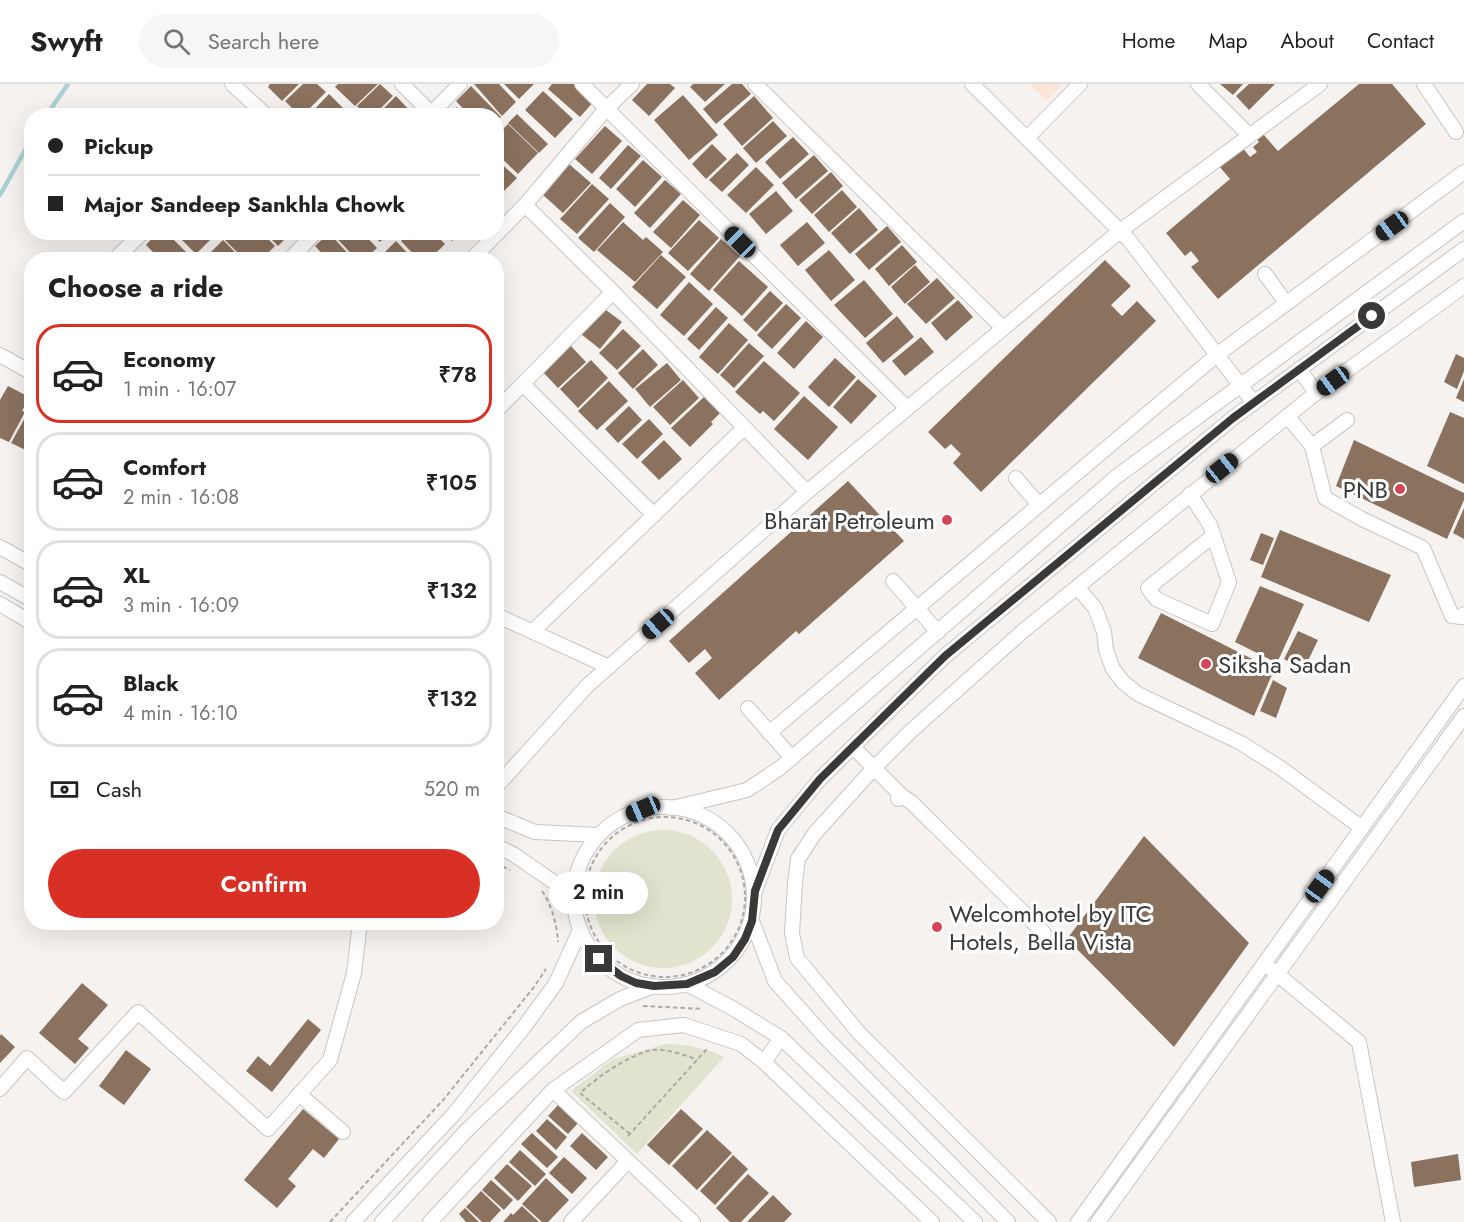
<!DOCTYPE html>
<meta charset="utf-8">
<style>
body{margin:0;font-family:Jost,sans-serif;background:#f6f6f6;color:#222;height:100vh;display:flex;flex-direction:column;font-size:22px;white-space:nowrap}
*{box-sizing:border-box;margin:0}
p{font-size:20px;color:#767676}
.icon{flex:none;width:33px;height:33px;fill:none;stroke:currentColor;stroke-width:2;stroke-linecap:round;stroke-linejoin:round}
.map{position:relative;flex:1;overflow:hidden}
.panel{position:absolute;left:24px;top:168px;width:480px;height:678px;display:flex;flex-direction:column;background:#fff;border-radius:24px;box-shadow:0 6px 24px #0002}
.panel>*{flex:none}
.hud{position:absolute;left:24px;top:24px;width:480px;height:132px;border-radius:24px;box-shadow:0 6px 24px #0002;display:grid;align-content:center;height:132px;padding:0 24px;background:#fff}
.end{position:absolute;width:27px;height:27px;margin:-14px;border:8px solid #3a3938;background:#fff;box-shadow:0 0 0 3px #fff}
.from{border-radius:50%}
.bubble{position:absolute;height:42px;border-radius:21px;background:#fff;box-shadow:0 6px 24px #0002;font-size:20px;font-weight:600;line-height:42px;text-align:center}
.car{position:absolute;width:18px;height:36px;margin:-18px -9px;border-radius:8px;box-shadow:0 0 4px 2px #0007;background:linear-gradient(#222 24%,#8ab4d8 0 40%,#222 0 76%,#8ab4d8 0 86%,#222 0)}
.hud b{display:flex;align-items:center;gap:21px;height:57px;font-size:22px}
.hud b+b{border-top:2px solid #e0e0e0}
.hud i{width:15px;height:15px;background:#222}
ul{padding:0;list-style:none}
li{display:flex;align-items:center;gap:18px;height:99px;margin:0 12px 9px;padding:0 12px;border:3px solid #e0e0e0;border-radius:24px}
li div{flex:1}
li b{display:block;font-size:22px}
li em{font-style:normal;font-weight:600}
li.active{border-color:#d93025}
li>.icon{width:54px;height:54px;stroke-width:1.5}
h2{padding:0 24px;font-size:27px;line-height:72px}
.pay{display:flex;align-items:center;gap:15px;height:66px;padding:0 24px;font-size:22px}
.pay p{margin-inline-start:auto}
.primary-button{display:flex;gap:12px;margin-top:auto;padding:12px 24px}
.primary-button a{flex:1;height:69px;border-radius:36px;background:#d93025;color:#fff;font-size:24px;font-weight:600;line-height:69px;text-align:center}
header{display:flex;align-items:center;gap:36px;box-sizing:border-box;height:84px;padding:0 30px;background:#fff;border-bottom:2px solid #e0e0e0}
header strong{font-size:28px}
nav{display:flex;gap:33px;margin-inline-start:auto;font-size:21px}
.search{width:420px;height:54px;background:#f6f6f6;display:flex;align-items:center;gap:15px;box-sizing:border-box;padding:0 21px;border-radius:33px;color:#767676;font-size:22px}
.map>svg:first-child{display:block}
.education{fill:#fae5d7}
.green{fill:#e1e3cf}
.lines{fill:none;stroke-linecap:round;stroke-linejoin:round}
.stream{stroke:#aad1d5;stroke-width:4.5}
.building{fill:#8b725f}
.minor-casing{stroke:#c9c5c3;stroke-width:16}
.path{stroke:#acaaa7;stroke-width:2;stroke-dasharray:4.5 3;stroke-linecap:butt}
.minor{stroke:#fff;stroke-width:14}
.route{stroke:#3a3938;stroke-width:8}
.poi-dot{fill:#d54558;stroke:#fff;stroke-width:2}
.labels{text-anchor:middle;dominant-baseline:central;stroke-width:6;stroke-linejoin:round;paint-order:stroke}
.poi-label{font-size:24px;fill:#3a3938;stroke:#fff;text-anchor:end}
</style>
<header>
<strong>Swyft</strong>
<div class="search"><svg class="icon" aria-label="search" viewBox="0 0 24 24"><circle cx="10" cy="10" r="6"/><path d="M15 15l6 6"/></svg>Search here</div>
<nav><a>Home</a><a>Map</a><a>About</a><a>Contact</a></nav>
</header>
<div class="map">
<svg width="1464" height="1138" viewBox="0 0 1464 1138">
<rect width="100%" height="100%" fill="#f6f2ef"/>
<!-- education -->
<polygon class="education" points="1029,0 1063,0 1046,17"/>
<!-- green -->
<g class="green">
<circle cx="663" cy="815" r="69"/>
<path d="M 666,960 C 688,961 705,963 724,973 L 637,1070 L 571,1007 L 613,975 Z"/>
</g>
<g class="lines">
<!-- stream -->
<g class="stream">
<polyline points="46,32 68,0"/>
<polyline points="0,111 32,54"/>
</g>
</g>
<!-- building -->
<g class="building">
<polygon points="270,0 299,0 282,17 268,3"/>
<polygon points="303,0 317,0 326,8 302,32 300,32 285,17"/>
<polygon points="338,0 378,0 355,22 335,3"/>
<polygon points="380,0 393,12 373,32 366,32 357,22"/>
<polygon points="474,0 499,0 516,18 502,32"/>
<polygon points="504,0 534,0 519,15"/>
<polygon points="552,0 577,0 595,16 580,33 548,5"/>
<polygon points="647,0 670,0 675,4 649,32 632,16"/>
<polygon points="693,0 725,0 705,18 690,3"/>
<polygon points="732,0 742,0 751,10 716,40 703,25"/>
<polygon points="1220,0 1243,0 1233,11"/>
<polygon points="1249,0 1275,0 1249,26 1236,12"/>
<polygon points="1359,0 1392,0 1426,40 1218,215 1191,183 1199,177 1191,167 1185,172 1166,149 1230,95 1219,82 1242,63 1250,73 1257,68 1253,63 1259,58 1257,55 1263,50 1278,67"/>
<polygon points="471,2 501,33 496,37 496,32 470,32 456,17"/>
<polygon points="543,7 573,35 555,54 525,26"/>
<polygon points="329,10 345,26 339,32 308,32"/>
<polygon points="683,11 718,51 689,76 654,36"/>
<polygon points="396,12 415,32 376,32"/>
<polygon points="754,12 773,34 742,62 723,40"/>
<polygon points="457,23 465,32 448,32"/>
<polygon points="517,30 548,60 539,69 508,39"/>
<polygon points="773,37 787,52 756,79 743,64"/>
<polygon points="508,40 538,69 518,90 496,69 496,52"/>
<polygon points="605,42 622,57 592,90 575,75"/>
<polygon points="793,53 809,70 780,95 765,78"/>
<polygon points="712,60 727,75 706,95 692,80"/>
<polygon points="628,61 641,72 611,105 599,94"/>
<polygon points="737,69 749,81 722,108 709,96"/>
<polygon points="814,71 828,87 796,115 782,99"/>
<polygon points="496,75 517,94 503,108 496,102"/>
<polygon points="643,76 662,93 635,123 616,105"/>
<polygon points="569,80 591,99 563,129 542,110"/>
<polygon points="756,83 774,101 746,129 727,111"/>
<polygon points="831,88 843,102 812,130 799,116"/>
<polygon points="665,96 681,110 650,144 634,129"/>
<polygon points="592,100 609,115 577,150 560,135"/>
<polygon points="842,106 857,123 829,148 814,131"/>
<polygon points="776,107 793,127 766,150 749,130"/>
<polygon points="683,116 700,131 671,164 653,148"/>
<polygon points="610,119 625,133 594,168 578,154"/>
<polygon points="859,124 878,146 850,170 831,149"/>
<polygon points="699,136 719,154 688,187 668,169"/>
<polygon points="623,138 643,156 646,153 663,168 635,198 597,166"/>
<polygon points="807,138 825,159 798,182 780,161"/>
<polygon points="887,142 901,158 869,186 855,170"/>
<polygon points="158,148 166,148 189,171 184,176 161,176 146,161"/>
<polygon points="174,148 210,148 214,152 196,170"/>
<polygon points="232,148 261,148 275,162 261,176 245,176 225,156"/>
<polygon points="264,148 292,148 278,162"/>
<polygon points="331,148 362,148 377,164 364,176 357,176"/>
<polygon points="370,148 390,148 380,158"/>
<polygon points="410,148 433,148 445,160 429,176 419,176 401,157"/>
<polygon points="442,148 460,148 452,157"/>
<polygon points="329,149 354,176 328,176 315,162"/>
<polygon points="721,155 740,172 709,207 690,190"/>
<polygon points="223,156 243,176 217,176 210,169"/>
<polygon points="396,157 414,176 389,176 383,170"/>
<polygon points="902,161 917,178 889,202 875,185"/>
<polygon points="829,166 855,196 831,217 805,186"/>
<polygon points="661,171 686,193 657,225 632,203"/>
<polygon points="1105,176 1131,202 1111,221 1122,232 1137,217 1156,237 981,408 953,379 961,370 951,360 945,365 928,348"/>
<polygon points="739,177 768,203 742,232 713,206"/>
<polygon points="915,181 930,198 905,220 891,203"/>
<polygon points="937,194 955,214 926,240 907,220"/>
<polygon points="864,196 893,230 865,254 834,221"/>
<polygon points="689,198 713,220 684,252 660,231"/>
<polygon points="770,207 783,219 756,248 743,236"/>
<polygon points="958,216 973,233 946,257 931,239"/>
<polygon points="786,220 801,234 772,265 757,251"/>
<polygon points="602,223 622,238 600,265 581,250"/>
<polygon points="716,223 728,234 699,266 687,255"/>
<polygon points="897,232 914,253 883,279 866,259"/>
<polygon points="806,237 823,253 794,285 777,269"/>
<polygon points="729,239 748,256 718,290 699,273"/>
<polygon points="623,245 641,262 617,286 599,269"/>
<polygon points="921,253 934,268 905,292 892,277"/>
<polygon points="749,259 764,272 734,304 720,291"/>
<polygon points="569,260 586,278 558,304 542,287"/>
<polygon points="643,265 658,281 633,305 618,289"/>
<polygon points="1456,270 1464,274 1464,287 1457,305 1444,298"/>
<polygon points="835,274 856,293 829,323 808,303"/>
<polygon points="591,276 608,294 578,324 560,305"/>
<polygon points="764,277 800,309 774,337 763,327 760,330 735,308"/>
<polygon points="667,279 681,296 650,323 635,305"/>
<polygon points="858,295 877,312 851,340 833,323"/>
<polygon points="1464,295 1464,318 1456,314"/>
<polygon points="683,296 699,314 670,341 653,323"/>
<polygon points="609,297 628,317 597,346 578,327"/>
<polygon points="8,302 29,313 22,327 25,328 9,358 0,354 0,316"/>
<polygon points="804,312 838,343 808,376 774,345"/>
<polygon points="704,313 720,329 711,338 713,340 690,363 671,344"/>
<polygon points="32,321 32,369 11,359"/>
<polygon points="629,322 642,336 618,359 605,345"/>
<polygon points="1450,328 1464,334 1464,400 1427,382"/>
<polygon points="649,335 663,350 637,375 622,360"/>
<polygon points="664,356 682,375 659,396 641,378"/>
<polygon points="1354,356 1464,409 1464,416 1447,455 1336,402"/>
<polygon points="848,397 904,457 799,550 796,547 719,616 695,589 712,574 705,565 689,579 669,557"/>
<polygon points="1464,424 1464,455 1453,449"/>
<polygon points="1280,446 1391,491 1369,538 1261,493"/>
<polygon points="1261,449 1274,454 1263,481 1250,476"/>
<polygon points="1260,502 1304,520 1277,579 1235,558"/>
<polygon points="1161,529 1274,586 1254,632 1138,574"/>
<polygon points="1298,547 1318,556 1304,585 1284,575"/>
<polygon points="1273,596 1287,604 1276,634 1260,627"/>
<polygon points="1144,752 1249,859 1174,963 1067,855"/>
<polygon points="82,899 108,921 78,955 89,964 75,980 39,949"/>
<polygon points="308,935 321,946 272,1008 246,987 258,972 270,982"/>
<polygon points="1,950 15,963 0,979 0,952"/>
<polygon points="126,966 151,985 124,1021 99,1002"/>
<polygon points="559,1020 579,1038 568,1050 548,1032"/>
<polygon points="303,1025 339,1055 324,1074 313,1065 288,1095 296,1102 277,1124 244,1096"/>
<polygon points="681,1025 703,1045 669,1081 647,1061"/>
<polygon points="547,1035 567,1053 556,1066 536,1047"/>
<polygon points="707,1046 732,1069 697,1106 672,1082"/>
<polygon points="532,1049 558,1073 547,1084 521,1060"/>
<polygon points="582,1049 608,1073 596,1086 570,1062"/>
<polygon points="520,1066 546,1090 535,1102 509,1078"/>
<polygon points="1458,1070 1461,1096 1414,1103 1411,1078"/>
<polygon points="733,1071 748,1085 715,1121 700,1107"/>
<polygon points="564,1073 587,1094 572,1110 549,1089"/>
<polygon points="507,1080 532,1102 518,1117 494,1094"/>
<polygon points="748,1090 769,1109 741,1138 730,1138 716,1124"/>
<polygon points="546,1094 569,1116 548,1138 542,1138 522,1120"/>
<polygon points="491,1096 513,1116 504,1126 482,1106"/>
<polygon points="481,1107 501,1126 490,1138 482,1138 466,1123"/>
<polygon points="773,1111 792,1130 784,1138 747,1138"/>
<polygon points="522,1122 539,1138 503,1138 511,1129 513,1131"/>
<polygon points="465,1124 479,1138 466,1138 459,1130"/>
</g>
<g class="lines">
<defs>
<g id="minor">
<polyline points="232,0 267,32"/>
<polyline points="402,0 431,29"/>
<polyline points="582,0 907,324"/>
<polyline points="755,0 1003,244"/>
<polyline points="972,0 1129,156 1254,319"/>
<polyline points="1198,0 1249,51"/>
<polyline points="1424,0 1456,48"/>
<polyline points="429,32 460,0"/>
<polyline points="1027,54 1080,0"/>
<polyline points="525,121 613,208 807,408"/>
<polyline points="114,176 143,148"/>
<polyline points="289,176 316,148"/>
<polyline points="471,176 525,121 606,25 632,0"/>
<polyline points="1265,190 1286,219"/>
<polyline points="0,271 32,289"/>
<polyline points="1299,285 1316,309"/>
<polyline points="523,300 654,431"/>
<polyline points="496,327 613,208"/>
<polyline points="1287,332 1312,362 1325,414 1362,435 1423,464 1452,532 1462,533 1464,530"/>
<polyline points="1312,362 1347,336"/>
<polyline points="1016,394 1039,421"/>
<polyline points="1190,410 1210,441 1229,498 1212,540 1156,515 1148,504 1214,451"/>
<polyline points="0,463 32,481"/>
<polyline points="893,497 938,548"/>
<polyline points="0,498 32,516"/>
<polyline points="1077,503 1095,524 1104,548 1106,566 1113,585 1123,598 1138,610 1241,659 1282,685 1362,744"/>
<polyline points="0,520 32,539"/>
<polyline points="496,531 609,583"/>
<polyline points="532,548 744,344"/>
<polyline points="748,624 792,674"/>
<polyline points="769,649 1218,270 1464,88"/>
<polyline points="853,663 902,712 898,715"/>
<polyline points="496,703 587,602 807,408 1120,147 1320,0"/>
<polyline points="902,712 911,718 1044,849"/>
<circle cx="664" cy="813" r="90"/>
<polyline points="672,724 747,706 780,684 1116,393 1464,137"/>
<polyline points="496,732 535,748 598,751"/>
<polyline points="496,762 513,770 574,812"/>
<polyline points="755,807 778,746 820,695 945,572 1233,334 1464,165"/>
<polyline points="752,837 775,897 823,951 1008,1138"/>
<polyline points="1271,885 1359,958 1393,1138"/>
<polyline points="687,900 734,925 781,954 975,1138"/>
<polyline points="764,978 781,954"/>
<polyline points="0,1005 27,974 64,1008 138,928 268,1045 330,976 354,889 360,838"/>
<polyline points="553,1006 693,1138"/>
<polyline points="299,1010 343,1048"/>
<polyline points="353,1138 453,1031 524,943 556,899 580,846"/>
<polyline points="382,1138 468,1045 581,938 620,915 654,902"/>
<polyline points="430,1138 553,1006 638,946 684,941 741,960 764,978 932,1138"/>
<polyline points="571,1138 628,1077"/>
<polyline points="1049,1138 859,949 797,874 792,849 795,799 798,775 815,749 874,684 911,647 1023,547 1316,309 1464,202"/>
<polyline points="1078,1138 1464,602"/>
<polyline points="1098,1138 1464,632"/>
</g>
</defs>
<!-- minor casing -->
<use href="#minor" class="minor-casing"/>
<!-- path -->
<g class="path">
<circle cx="665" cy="813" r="80"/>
<polyline points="496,779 510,786"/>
<path d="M 542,807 C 552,821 557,841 558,858"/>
<polyline points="643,922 703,925"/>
<path d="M 630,1050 L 580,1009 C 599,992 627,972 652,966 C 663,964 687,971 697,976"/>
<polyline points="628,1052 707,965"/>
<polyline points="330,1138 444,1015 534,903 546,885"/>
</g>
<!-- minor -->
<use href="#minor" class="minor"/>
</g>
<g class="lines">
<!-- route -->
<polyline class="route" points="599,875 621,892 636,899 654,902 687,900 715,888 733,873 745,855 752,837 755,807 778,746 820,695 945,572 1233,334 1372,232"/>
</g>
<!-- markers -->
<g class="poi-dot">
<circle cx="1400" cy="405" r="6"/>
<circle cx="947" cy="436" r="6"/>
<circle cx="1206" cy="580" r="6"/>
<circle cx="937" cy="843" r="6"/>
</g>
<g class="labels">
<!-- poi labels -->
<g class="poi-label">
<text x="1388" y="405">PNB</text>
<text x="935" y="436">Bharat Petroleum</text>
<text x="1218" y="580" text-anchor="start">Siksha Sadan</text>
<text x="949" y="829" text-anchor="start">Welcomhotel by ITC<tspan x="949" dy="28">Hotels, Bella Vista</tspan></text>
</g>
</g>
</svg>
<i class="end from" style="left:1372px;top:232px"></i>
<i class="end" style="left:599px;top:875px"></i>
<div class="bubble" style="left:549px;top:788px;width:99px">2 min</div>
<i class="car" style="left:1392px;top:142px;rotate:234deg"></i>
<i class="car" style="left:740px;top:158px;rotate:315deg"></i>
<i class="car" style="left:1333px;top:297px;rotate:234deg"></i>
<i class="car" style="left:1222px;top:384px;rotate:51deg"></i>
<i class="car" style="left:658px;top:540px;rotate:229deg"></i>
<i class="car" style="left:643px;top:725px;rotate:247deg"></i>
<i class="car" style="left:1320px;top:802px;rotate:36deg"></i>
<div class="hud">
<b><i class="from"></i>Pickup</b>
<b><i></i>Major Sandeep Sankhla Chowk</b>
</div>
<section class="panel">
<h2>Choose a ride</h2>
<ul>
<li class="active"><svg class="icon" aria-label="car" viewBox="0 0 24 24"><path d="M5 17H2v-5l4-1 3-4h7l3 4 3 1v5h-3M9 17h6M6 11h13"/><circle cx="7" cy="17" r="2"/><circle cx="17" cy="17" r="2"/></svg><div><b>Economy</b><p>1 min · 16:07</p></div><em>₹78</em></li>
<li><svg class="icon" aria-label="car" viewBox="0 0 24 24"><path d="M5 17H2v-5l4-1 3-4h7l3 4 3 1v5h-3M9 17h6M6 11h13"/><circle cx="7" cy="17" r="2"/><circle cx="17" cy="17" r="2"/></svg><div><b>Comfort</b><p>2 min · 16:08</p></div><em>₹105</em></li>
<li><svg class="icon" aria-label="car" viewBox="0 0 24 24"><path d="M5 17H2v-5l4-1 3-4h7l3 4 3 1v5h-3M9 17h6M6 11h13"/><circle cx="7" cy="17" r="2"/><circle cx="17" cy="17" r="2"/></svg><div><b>XL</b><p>3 min · 16:09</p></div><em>₹132</em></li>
<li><svg class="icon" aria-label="car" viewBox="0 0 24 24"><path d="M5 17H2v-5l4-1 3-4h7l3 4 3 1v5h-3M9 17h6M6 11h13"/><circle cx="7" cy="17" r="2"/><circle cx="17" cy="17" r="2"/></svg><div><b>Black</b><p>4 min · 16:10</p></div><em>₹132</em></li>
</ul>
<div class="pay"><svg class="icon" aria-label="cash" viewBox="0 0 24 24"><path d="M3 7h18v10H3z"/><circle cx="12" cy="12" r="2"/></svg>Cash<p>520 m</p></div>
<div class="primary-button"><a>Confirm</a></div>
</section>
</div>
